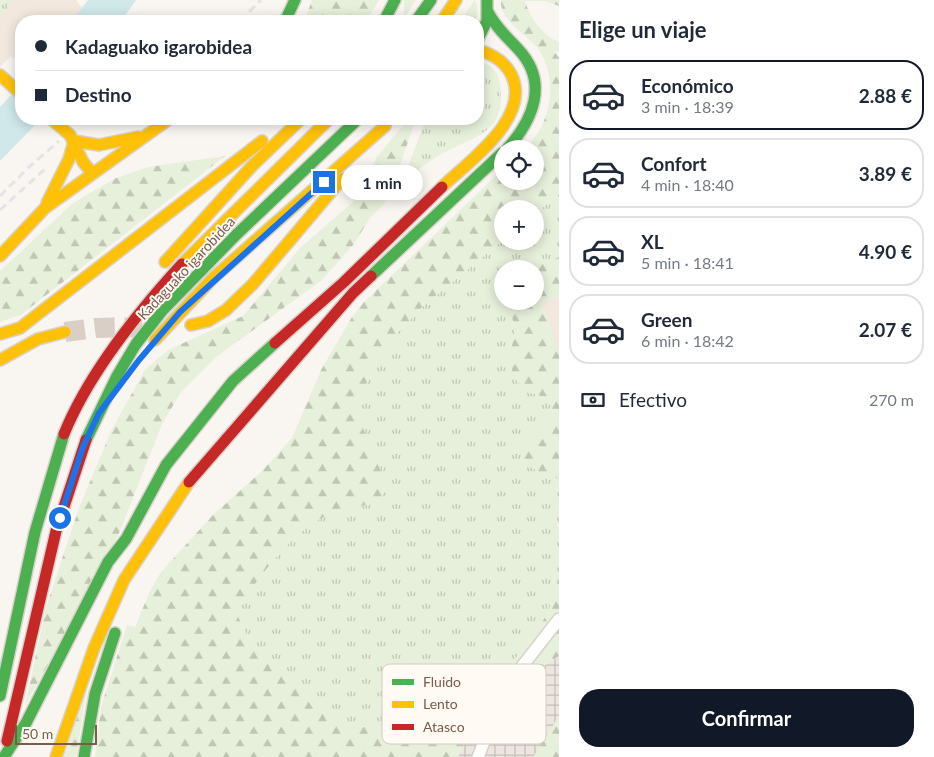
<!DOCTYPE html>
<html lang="es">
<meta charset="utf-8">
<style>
body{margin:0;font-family:Lato,sans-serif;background:#f2f2f3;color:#1f2937;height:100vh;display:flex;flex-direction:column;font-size:19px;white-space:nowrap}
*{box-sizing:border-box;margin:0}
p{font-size:16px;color:#747a83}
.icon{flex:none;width:28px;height:28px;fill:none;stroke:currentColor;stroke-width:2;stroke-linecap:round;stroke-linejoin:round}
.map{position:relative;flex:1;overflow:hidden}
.panel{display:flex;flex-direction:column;background:#fff;width:375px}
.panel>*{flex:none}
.banner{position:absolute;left:15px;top:15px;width:469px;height:110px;border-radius:20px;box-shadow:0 2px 12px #0003;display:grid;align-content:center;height:110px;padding:0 20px;background:#fff}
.buttons{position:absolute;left:494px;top:140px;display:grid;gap:10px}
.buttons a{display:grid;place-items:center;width:50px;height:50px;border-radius:50%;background:#fff;box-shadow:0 2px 12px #0003;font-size:25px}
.scale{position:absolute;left:15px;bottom:12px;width:82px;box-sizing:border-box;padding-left:5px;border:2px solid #7a5c4d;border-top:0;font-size:14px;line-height:18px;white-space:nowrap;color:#7a5c4d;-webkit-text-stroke:4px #fffaf3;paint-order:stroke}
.end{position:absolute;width:22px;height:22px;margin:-11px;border:6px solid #1a73e8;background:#fff;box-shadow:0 0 0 2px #fff}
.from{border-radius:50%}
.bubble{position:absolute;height:35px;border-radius:18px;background:#fff;box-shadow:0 2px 12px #0003;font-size:16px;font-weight:700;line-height:35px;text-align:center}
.banner b{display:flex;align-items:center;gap:18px;height:48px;font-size:19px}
.banner b+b{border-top:1px solid #e0e1e3}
.banner i{width:12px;height:12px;background:#1f2937}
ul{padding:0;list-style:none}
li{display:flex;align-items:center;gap:15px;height:70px;margin:0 10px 8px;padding:0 10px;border:2px solid #e0e1e3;border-radius:20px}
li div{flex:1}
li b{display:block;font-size:19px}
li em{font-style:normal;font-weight:700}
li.selected{border-color:#111827}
li>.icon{width:45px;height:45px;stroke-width:1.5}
h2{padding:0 20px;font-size:22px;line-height:60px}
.pay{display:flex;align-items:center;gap:12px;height:55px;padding:0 20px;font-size:19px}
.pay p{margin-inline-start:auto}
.button{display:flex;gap:10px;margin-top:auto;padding:10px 20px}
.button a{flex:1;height:58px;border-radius:20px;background:#111827;color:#fff;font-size:20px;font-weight:700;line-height:58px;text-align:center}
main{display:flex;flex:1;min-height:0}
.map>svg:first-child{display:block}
.residential{fill:#f2e8de}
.industrial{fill:url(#industrial-grid)}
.grass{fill:url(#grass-tufts)}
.forest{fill:url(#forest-firs)}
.water{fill:#d0e8ea}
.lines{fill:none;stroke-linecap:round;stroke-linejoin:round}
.highway-tunnel{stroke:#d9cfc7;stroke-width:20;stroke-dasharray:20 10;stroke-linecap:butt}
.street-casing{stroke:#d7d1cb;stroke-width:14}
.fast-casing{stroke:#d9d2cb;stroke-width:14}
.slow-casing{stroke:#d9d2cb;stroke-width:14}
.jam-casing{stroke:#d9d2cb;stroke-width:14}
.street{stroke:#fefefd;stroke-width:11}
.fast{stroke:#4caf50;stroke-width:11}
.slow{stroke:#ffc107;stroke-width:11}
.jam{stroke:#c62828;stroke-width:11}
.rail{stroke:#e6e3e7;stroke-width:3;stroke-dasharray:8 5;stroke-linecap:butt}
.route{stroke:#1a73e8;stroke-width:6}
.labels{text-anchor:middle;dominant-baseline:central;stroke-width:4;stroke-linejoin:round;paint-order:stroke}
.street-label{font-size:14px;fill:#7a5c4d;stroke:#fffaf3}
.key{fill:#fffaf3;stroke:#d7cbc1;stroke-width:1}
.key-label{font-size:14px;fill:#7a5c4d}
</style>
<main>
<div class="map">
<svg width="559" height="757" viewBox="0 0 559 757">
<defs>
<pattern id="industrial-grid" width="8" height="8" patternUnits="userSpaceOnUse" patternTransform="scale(1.25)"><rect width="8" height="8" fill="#ede5e0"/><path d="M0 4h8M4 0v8" fill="none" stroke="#c5bdb8"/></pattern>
<pattern id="grass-tufts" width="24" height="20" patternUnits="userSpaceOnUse" patternTransform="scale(1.25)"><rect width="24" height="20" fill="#e7f0db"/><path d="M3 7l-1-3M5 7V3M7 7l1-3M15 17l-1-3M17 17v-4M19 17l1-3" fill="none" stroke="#c0c6b4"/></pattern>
<pattern id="forest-firs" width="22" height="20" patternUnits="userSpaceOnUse" patternTransform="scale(1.25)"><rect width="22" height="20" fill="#e7f0db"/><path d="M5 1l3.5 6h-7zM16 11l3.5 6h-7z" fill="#c0c6b4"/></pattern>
</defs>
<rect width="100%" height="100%" fill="#f9f5f0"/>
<!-- residential -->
<g class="residential">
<polygon points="0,0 76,0 82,8 72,21 21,21 21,63 11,56 0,67"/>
<polygon points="559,297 559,352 541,302"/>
</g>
<!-- industrial -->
<polygon class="industrial" points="559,656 559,757 458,757 481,707"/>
<!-- grass -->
<g class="grass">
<polygon points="0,0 13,0 0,18"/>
<polygon points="404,0 416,0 404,18"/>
<polygon points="475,0 478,10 476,21 460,21"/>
<path d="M 478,62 C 491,64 498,71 500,84 C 506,129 483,134 449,150 C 436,156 425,165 413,173 L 409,173 L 407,169 L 426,119 L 478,119 Z"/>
<path d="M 559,194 L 559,257 L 531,269 L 502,269 L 502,301 L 505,301 L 516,328 L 510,354 L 527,392 L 548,398 L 554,416 L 541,430 L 541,473 L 559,479 L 559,523 L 557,525 L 559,528 L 559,572 L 555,596 L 544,619 L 481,707 L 429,737 L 399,735 L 352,724 L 314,709 L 304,695 L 300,679 C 266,657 249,650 236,610 C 257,581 283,542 313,523 C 332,511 358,507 379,502 L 386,484 L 354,406 L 385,346 L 422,307 L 502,241 L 535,241 L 535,214 Z"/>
</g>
<!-- forest -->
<g class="forest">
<polygon points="312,0 379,0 366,21 310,21 307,14"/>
<path d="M 501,0 L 559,0 L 559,6 L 546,1 L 525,1 C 529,16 543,36 559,42 L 559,52 L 554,51 L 559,58 L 559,194 L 535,214 L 535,209 L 502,209 L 502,241 L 422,307 L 385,346 L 354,406 L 386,484 L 379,502 C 358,507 332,511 313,523 C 283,542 257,582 236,610 C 249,650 266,657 300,679 L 304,695 L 314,709 L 352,724 L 399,735 L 429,737 L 481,707 L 544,619 L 555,596 L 559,572 L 559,656 L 481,707 L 458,757 L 95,757 L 101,707 L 127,625 L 135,627 L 150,591 L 161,572 L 213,515 L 262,471 L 292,438 L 321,370 L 352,317 L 364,302 L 502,170 L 502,181 L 535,181 L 535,149 L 525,149 C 552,123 559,80 538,48 C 527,35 499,20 501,0 Z"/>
<polygon points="408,119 416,119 393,185 383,205 370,218 354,244 322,280 216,357 181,392 162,424 118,536 25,706 46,607 79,508 112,429 145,370 168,350 243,316 301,247 352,203 377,157"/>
<polygon points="225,156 22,314 0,322 0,271 73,203 116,178 148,167"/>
<polygon points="559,257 559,297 541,302 559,352 559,479 541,473 522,462 523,445 554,416 548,398 527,392 513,377 510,354 516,328 505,301 535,301 535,269 531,269"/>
<polygon points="87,687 76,757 64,757"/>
<polygon points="559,716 559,757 533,757"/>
</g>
<!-- water -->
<g class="water">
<polygon points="88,0 136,0 121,21 72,21"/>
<polygon points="21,84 21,119 41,119 0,161 0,107"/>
</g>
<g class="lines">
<!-- highway-tunnel -->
<polyline class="highway-tunnel" points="65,332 96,328 142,327"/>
<defs>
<polyline id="street" points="478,757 506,687 559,619"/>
<g id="fast">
<path d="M 488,12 C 496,28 508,38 519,50 C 549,83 533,120 507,149"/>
<polyline points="285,21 295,0"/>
<polyline points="384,21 395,0"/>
<polyline points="416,21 431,0"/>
<polyline points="478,39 487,21 487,0"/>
<polyline points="371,276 502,153"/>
<polyline points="86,440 117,376 136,344 162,311 236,235 358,119"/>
<polyline points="0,696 35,532 64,434"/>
<polyline points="4,757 26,723 108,562 126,539 166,465 233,381 275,343"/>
<polyline points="84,757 95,694 115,633"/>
</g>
<g id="slow">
<polyline points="442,21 456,0"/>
<polyline points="0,75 21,94"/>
<polyline points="51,119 70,135 83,162 92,173"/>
<polyline points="74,141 99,145 138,137"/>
<path d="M 442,187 C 469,161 533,117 511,74 C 504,61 493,54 478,50"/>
<polyline points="47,203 69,159 74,141"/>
<polyline points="0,256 45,208 169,119"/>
<polyline points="165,262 252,166 301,119"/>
<polyline points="182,264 329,119"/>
<polyline points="191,325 208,321 226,310 253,284 342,179"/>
<polyline points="0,334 20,328 262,141"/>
<polyline points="155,340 213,278 385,126"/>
<polyline points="0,360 38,339 65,332"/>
<polyline points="56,757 94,648 124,580 189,482"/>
</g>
<g id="jam">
<polyline points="275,343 344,282 442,187"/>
<path d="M 64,434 C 88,375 139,311 182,264"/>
<polyline points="189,482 353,293 371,276"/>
<polyline points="7,741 56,531 86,440"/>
</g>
</defs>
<!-- street casing -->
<use href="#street" class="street-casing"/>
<!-- fast casing -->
<use href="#fast" class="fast-casing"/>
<!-- slow casing -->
<use href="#slow" class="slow-casing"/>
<!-- jam casing -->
<use href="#jam" class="jam-casing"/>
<!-- street -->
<use href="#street" class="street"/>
<!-- fast -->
<use href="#fast" class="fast"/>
<!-- slow -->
<use href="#slow" class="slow"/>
<!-- jam -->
<use href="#jam" class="jam"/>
<!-- rail -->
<g class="rail">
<polyline points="240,21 261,0"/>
<polyline points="0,196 29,167 59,141"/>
<polyline points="0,210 46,168"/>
</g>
</g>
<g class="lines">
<!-- route -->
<polyline class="route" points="60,518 83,447 99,413 139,360 180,312 324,182"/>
</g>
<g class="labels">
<!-- street labels -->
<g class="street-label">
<text transform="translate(186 268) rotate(-47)">Kadaguako igarobidea</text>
</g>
</g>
<!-- legend -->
<rect x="382" y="664" width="164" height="80" rx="8" class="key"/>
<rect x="392" y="679" width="22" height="6" fill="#4caf50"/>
<rect x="392" y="701" width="22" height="7" fill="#ffc107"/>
<rect x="392" y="724" width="22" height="6" fill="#c62828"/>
<g class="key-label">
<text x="423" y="687">Fluido</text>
<text x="423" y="709">Lento</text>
<text x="423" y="732">Atasco</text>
</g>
</svg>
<div class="buttons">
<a><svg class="icon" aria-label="locate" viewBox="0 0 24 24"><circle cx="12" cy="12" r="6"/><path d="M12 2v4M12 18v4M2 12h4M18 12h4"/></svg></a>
<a>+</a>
<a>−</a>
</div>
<div class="scale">50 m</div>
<i class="end from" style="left:60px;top:518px"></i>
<i class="end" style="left:324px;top:182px"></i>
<div class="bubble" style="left:341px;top:165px;width:82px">1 min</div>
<div class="banner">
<b><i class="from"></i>Kadaguako igarobidea</b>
<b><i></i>Destino</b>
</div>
</div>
<section class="panel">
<h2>Elige un viaje</h2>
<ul>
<li class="selected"><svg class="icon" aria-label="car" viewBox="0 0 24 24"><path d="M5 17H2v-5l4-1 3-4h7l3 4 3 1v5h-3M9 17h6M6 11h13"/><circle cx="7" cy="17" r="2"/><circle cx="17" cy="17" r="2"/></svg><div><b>Económico</b><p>3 min · 18:39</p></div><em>2.88 €</em></li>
<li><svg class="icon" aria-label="car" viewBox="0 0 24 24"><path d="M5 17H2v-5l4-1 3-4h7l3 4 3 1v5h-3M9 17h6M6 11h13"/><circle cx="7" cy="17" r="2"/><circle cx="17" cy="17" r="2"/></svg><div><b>Confort</b><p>4 min · 18:40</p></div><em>3.89 €</em></li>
<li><svg class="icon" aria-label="car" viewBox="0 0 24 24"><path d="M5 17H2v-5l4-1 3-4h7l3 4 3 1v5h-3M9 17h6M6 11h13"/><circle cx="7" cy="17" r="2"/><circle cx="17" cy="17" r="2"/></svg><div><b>XL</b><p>5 min · 18:41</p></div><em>4.90 €</em></li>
<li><svg class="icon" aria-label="car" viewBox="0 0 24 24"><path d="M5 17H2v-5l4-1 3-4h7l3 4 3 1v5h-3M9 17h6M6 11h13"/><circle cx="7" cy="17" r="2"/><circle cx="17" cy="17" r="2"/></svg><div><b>Green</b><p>6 min · 18:42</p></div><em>2.07 €</em></li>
</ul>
<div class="pay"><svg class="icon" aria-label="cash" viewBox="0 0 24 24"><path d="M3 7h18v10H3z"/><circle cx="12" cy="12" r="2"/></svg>Efectivo<p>270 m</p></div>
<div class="button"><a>Confirmar</a></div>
</section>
</main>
